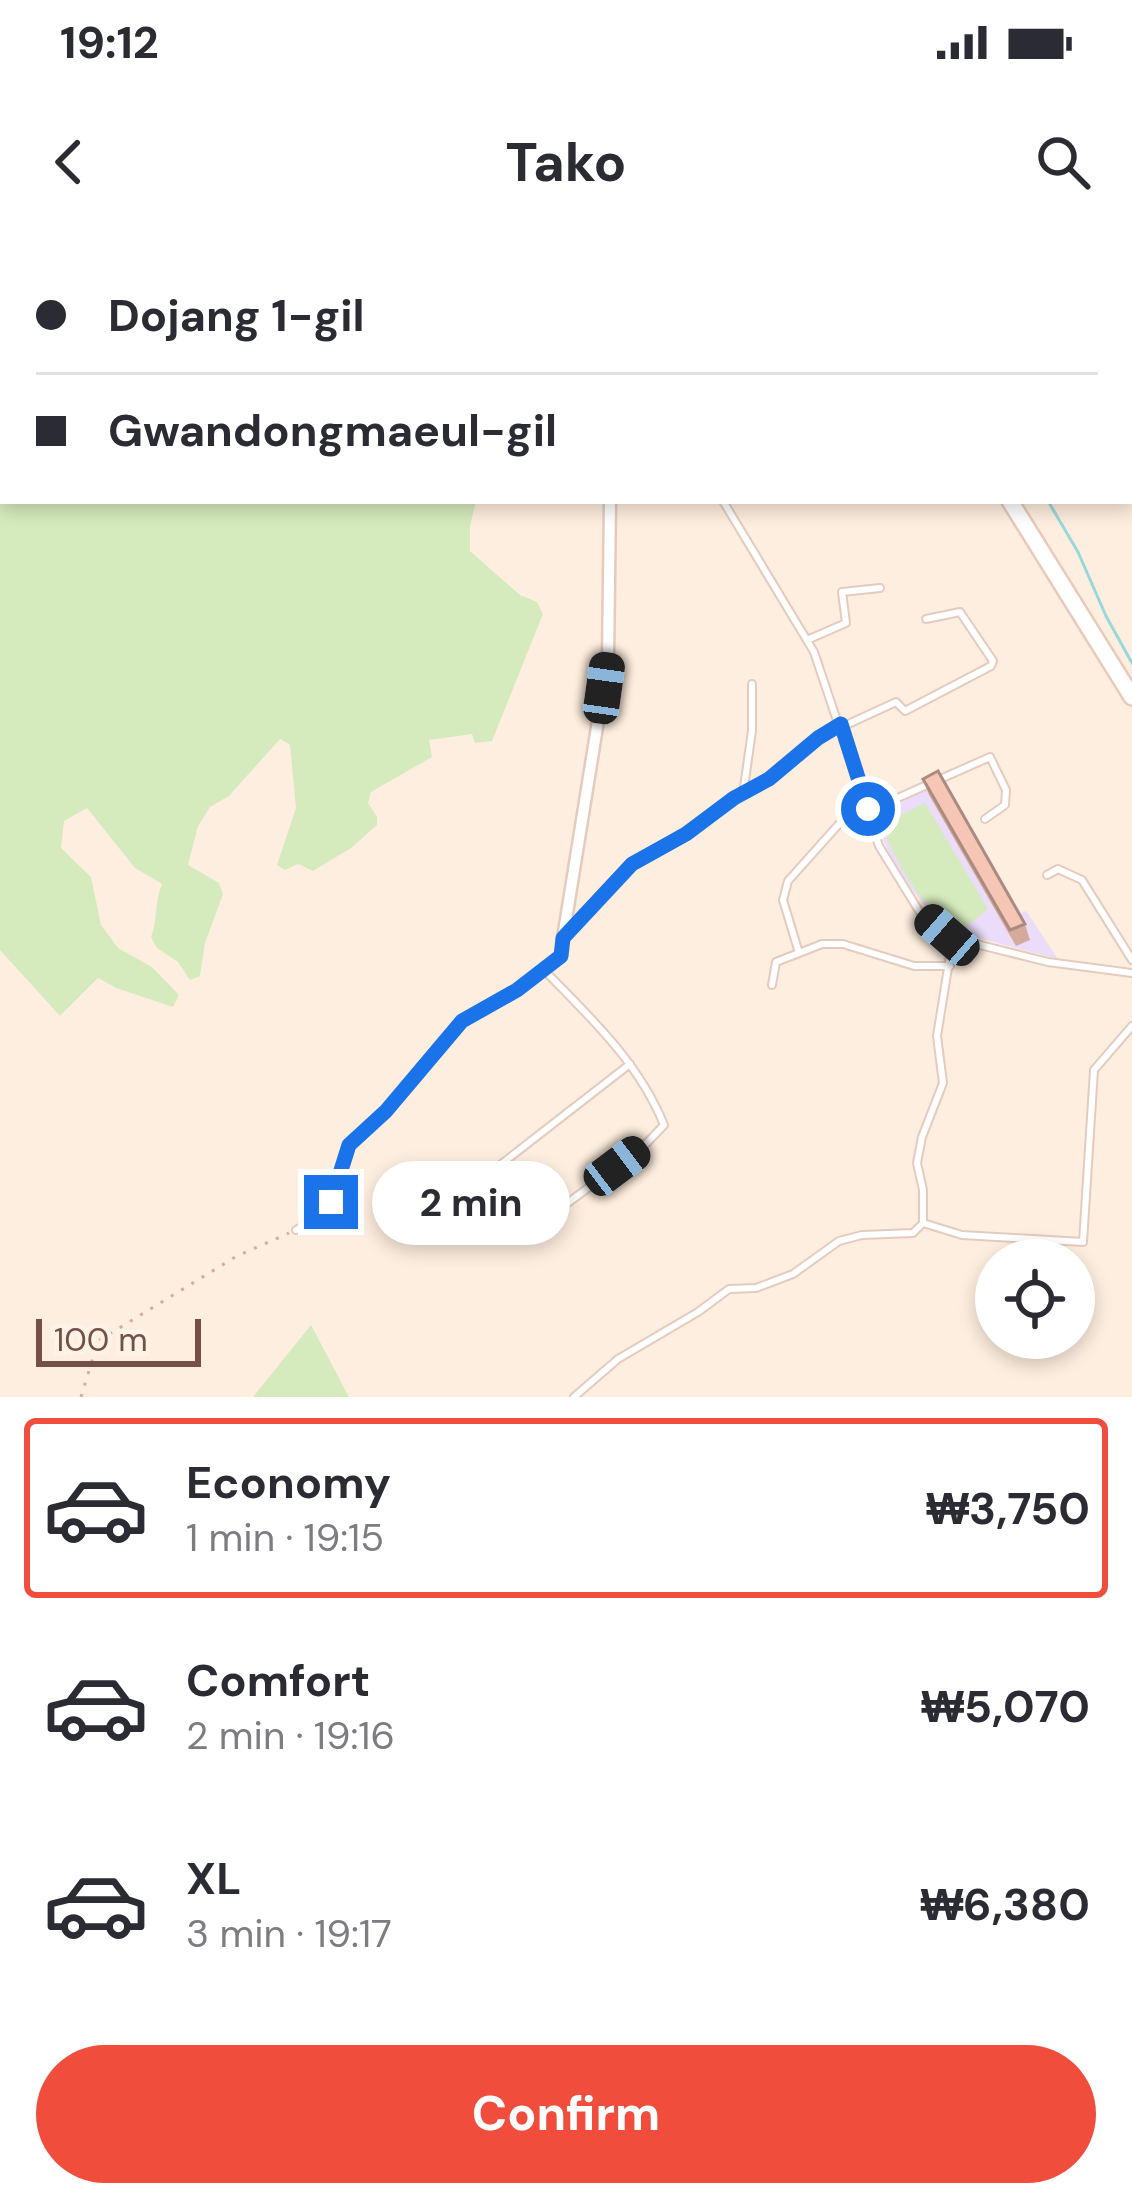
<!DOCTYPE html>
<meta charset="utf-8">
<style>
body{margin:0;font-family:"DM Sans",sans-serif;background:#f2f2f3;color:#2b2b33;height:100vh;display:flex;flex-direction:column;font-size:45px;white-space:nowrap}
*{box-sizing:border-box;margin:0}
p{font-size:39px;color:#7c7c81}
.icon{flex:none;width:66px;height:66px;fill:none;stroke:currentColor;stroke-width:2;stroke-linecap:round;stroke-linejoin:round}
.map{position:relative;height:1157px;overflow:hidden}
.side{display:flex;flex-direction:column;background:#fff;flex:1}
.side>*{flex:none}
.guide{position:absolute;left:0px;top:0px;width:1134px;height:264px;box-shadow:0 6px 18px #0003;display:grid;align-content:center;height:264px;padding:0 36px;background:#fff}
.tools{position:absolute;left:975px;top:999px;display:grid;gap:24px}
.tools a{display:grid;place-items:center;width:120px;height:120px;border-radius:50%;background:#fff;box-shadow:0 6px 18px #0003;font-size:60px}
.scale{position:absolute;left:36px;bottom:30px;width:165px;box-sizing:border-box;padding-left:12px;border:6px solid #755046;border-top:0;font-size:33px;line-height:42px;white-space:nowrap;color:#755046;-webkit-text-stroke:9px #fff2e7;paint-order:stroke}
.end{position:absolute;width:54px;height:54px;margin:-27px;border:15px solid #1a73e8;background:#fff;box-shadow:0 0 0 6px #fff}
.from{border-radius:50%}
.bubble{position:absolute;height:84px;border-radius:42px;background:#fff;box-shadow:0 6px 18px #0003;font-size:39px;font-weight:700;line-height:84px;text-align:center}
.car{position:absolute;width:36px;height:72px;margin:-36px -18px;border-radius:15px;box-shadow:0 0 9px 3px #0007;background:linear-gradient(#222 24%,#8ab4d8 0 40%,#222 0 76%,#8ab4d8 0 86%,#222 0)}
.guide b{display:flex;align-items:center;gap:42px;height:114px;font-size:45px}
.guide b+b{border-top:3px solid #e1e1e2}
.guide i{width:30px;height:30px;background:#2b2b33}
ul{padding:21px 0 0;list-style:none}
li{display:flex;align-items:center;gap:36px;height:180px;margin:0 24px 18px;padding:0 12px;border:6px solid transparent;border-radius:12px}
li div{flex:1}
li b{display:block;font-size:45px}
li em{font-style:normal;font-weight:700}
li.on{border-color:#f04d3c}
li>.icon{width:108px;height:108px;stroke-width:1.5}
.button{display:flex;gap:24px;margin-top:auto;padding:24px 36px}
.button a{flex:1;height:138px;border-radius:72px;background:#f04d3c;color:#fff;font-size:48px;font-weight:700;line-height:138px;text-align:center}
.status{display:flex;justify-content:space-between;align-items:center;height:84px;padding:0 60px;background:#fff;direction:ltr}
.status svg{height:33px;fill:currentColor}
header{display:flex;justify-content:space-between;align-items:center;height:156px;padding:0 36px;background:#fff;font-size:54px;font-weight:700}
.map>svg:first-child{display:block}
.education{fill:#ebdcf9}
.green{fill:#d6ebbd}
.lines{fill:none;stroke-linecap:round;stroke-linejoin:round}
.stream{stroke:#99d8da;stroke-width:3}
.lane-casing{stroke:#e4cbbe;stroke-width:10}
.street-casing{stroke:#e4cbbe;stroke-width:15}
.secondary-casing{stroke:#e9caba;stroke-width:20}
.path{stroke:#d9a999;stroke-width:3;stroke-dasharray:3 9;stroke-linecap:butt}
.lane{stroke:#fff;stroke-width:6}
.street{stroke:#fff;stroke-width:10}
.secondary{stroke:#fff;stroke-width:15}
.wall{fill:#d3aa9c}
.building{fill:#f5c6b5;stroke:#ac8b7f;stroke-width:3}
.route{stroke:#1a73e8;stroke-width:15}
</style>
<div class="status"><b>19:12</b><svg viewBox="0 0 49 12"><path d="M0 12V9h3v3zM5 12V6h3v6zM10 12V3h3v9zM15 12V0h3v12zM26 1h20v11H26zM47 4h2v5h-2z"/></svg></div>
<header><svg class="icon" aria-label="back" viewBox="0 0 24 24"><path d="M15 5l-7 7 7 7"/></svg>Tako<svg class="icon" aria-label="search" viewBox="0 0 24 24"><circle cx="10" cy="10" r="6"/><path d="M15 15l6 6"/></svg></header>
<div class="map">
<svg width="1132" height="1157" viewBox="0 0 1132 1157">
<rect width="100%" height="100%" fill="#feeedf"/>
<!-- education -->
<polygon class="education" points="945,540 1021,673 1026,671 1058,719 967,695 939,683 897,631 872,574"/>
<!-- green -->
<g class="green">
<path d="M 0,0 L 50,0 L 3,3 L 3,261 L 476,261 L 470,286 L 470,311 L 520,355 L 537,362 L 543,374 L 492,501 L 475,503 L 472,494 L 429,500 L 432,517 L 371,552 L 368,563 L 377,577 L 377,585 L 351,608 L 313,631 L 298,624 L 285,630 L 277,625 L 296,568 L 290,505 L 280,499 L 229,556 L 210,567 L 198,586 L 188,625 L 219,643 L 223,654 L 205,703 L 200,736 L 190,740 L 178,722 L 157,708 L 151,697 C 158,680 154,662 162,644 L 135,628 L 87,568 L 64,581 L 61,608 L 91,637 L 101,685 L 118,708 L 152,727 L 179,755 L 173,767 L 116,748 L 98,738 L 60,776 L 0,710 Z"/>
<polygon points="86,0 386,0 389,3 84,3"/>
<path d="M 925,563 L 988,669 L 965,688 C 921,676 898,623 881,585 Z"/>
<polygon points="311,1085 349,1157 253,1157"/>
</g>
<g class="lines">
<!-- stream -->
<g class="stream">
<polyline points="905,3 905,0"/>
<polyline points="1048,261 1078,312 1106,376 1132,423"/>
</g>
<defs>
<g id="lane">
<polyline points="662,3 664,0"/>
<polyline points="1016,3 1018,0"/>
<polyline points="723,261 814,412 879,606 919,671 947,695 984,706 1048,722 1132,733"/>
<polyline points="807,400 846,383 842,352 880,348"/>
<polyline points="743,554 752,491 752,444"/>
<polyline points="1047,635 1058,629 1082,640 1132,720"/>
<polyline points="799,713 783,660 788,641 839,584 990,517 1006,550 1005,565 985,579"/>
<path d="M 545,731 C 591,778 639,823 664,885 L 643,907 L 565,965 L 534,962 L 470,988 L 448,976 L 450,966 L 464,953 L 630,824"/>
<polyline points="772,745 776,722 822,704 843,704 914,726 950,726"/>
<polyline points="923,983 923,950 917,923 922,897 943,843 937,796 953,697"/>
<polyline points="296,990 319,977 331,961 348,905 386,871 462,781 517,750 561,716 563,698 632,624 769,539 818,498 896,462 905,471 991,426 993,421 960,372 926,379"/>
<polyline points="574,1157 618,1119 698,1072 729,1049 756,1048 793,1034 839,1001 862,995 913,993 923,983 962,995 1083,1002 1094,830 1132,786"/>
</g>
<g id="street">
<polyline points="559,0 561,3"/>
<polyline points="563,698 608,419 610,261"/>
</g>
<g id="secondary">
<polyline points="848,0 850,3"/>
<polyline points="1010,261 1132,457"/>
</g>
</defs>
<!-- lane casing -->
<use href="#lane" class="lane-casing"/>
<!-- street casing -->
<use href="#street" class="street-casing"/>
<!-- secondary casing -->
<use href="#secondary" class="secondary-casing"/>
<!-- path -->
<polyline class="path" points="81,1157 98,1101 237,1016 289,993"/>
<!-- lane -->
<use href="#lane" class="lane"/>
<!-- street -->
<use href="#street" class="street"/>
<!-- secondary -->
<use href="#secondary" class="secondary"/>
</g>
<!-- wall -->
<polygon class="wall" points="923,539 1025,684 1030,700 1016,706 929,555"/>
<!-- building -->
<polygon class="building" points="938,531 1025,684 1010,690 923,539"/>
<g class="lines">
<!-- route -->
<polyline class="route" points="331,962 349,905 386,871 462,781 517,750 561,716 563,698 632,624 686,594 734,558 769,539 818,498 841,484 868,569"/>
</g>
</svg>
<div class="tools">
<a><svg class="icon" aria-label="locate" viewBox="0 0 24 24"><circle cx="12" cy="12" r="6"/><path d="M12 2v4M12 18v4M2 12h4M18 12h4"/></svg></a>
</div>
<div class="scale">100 m</div>
<i class="end from" style="left:868px;top:569px"></i>
<i class="end" style="left:331px;top:962px"></i>
<div class="bubble" style="left:372px;top:921px;width:198px">2 min</div>
<i class="car" style="left:604px;top:448px;rotate:8deg"></i>
<i class="car" style="left:947px;top:695px;rotate:311deg"></i>
<i class="car" style="left:617px;top:926px;rotate:53deg"></i>
<div class="guide">
<b><i class="from"></i>Dojang 1-gil</b>
<b><i></i>Gwandongmaeul-gil</b>
</div>
</div>
<section class="side">
<ul>
<li class="on"><svg class="icon" aria-label="car" viewBox="0 0 24 24"><path d="M5 17H2v-5l4-1 3-4h7l3 4 3 1v5h-3M9 17h6M6 11h13"/><circle cx="7" cy="17" r="2"/><circle cx="17" cy="17" r="2"/></svg><div><b>Economy</b><p>1 min · 19:15</p></div><em>₩3,750</em></li>
<li><svg class="icon" aria-label="car" viewBox="0 0 24 24"><path d="M5 17H2v-5l4-1 3-4h7l3 4 3 1v5h-3M9 17h6M6 11h13"/><circle cx="7" cy="17" r="2"/><circle cx="17" cy="17" r="2"/></svg><div><b>Comfort</b><p>2 min · 19:16</p></div><em>₩5,070</em></li>
<li><svg class="icon" aria-label="car" viewBox="0 0 24 24"><path d="M5 17H2v-5l4-1 3-4h7l3 4 3 1v5h-3M9 17h6M6 11h13"/><circle cx="7" cy="17" r="2"/><circle cx="17" cy="17" r="2"/></svg><div><b>XL</b><p>3 min · 19:17</p></div><em>₩6,380</em></li>
</ul>
<div class="button"><a>Confirm</a></div>
</section>
